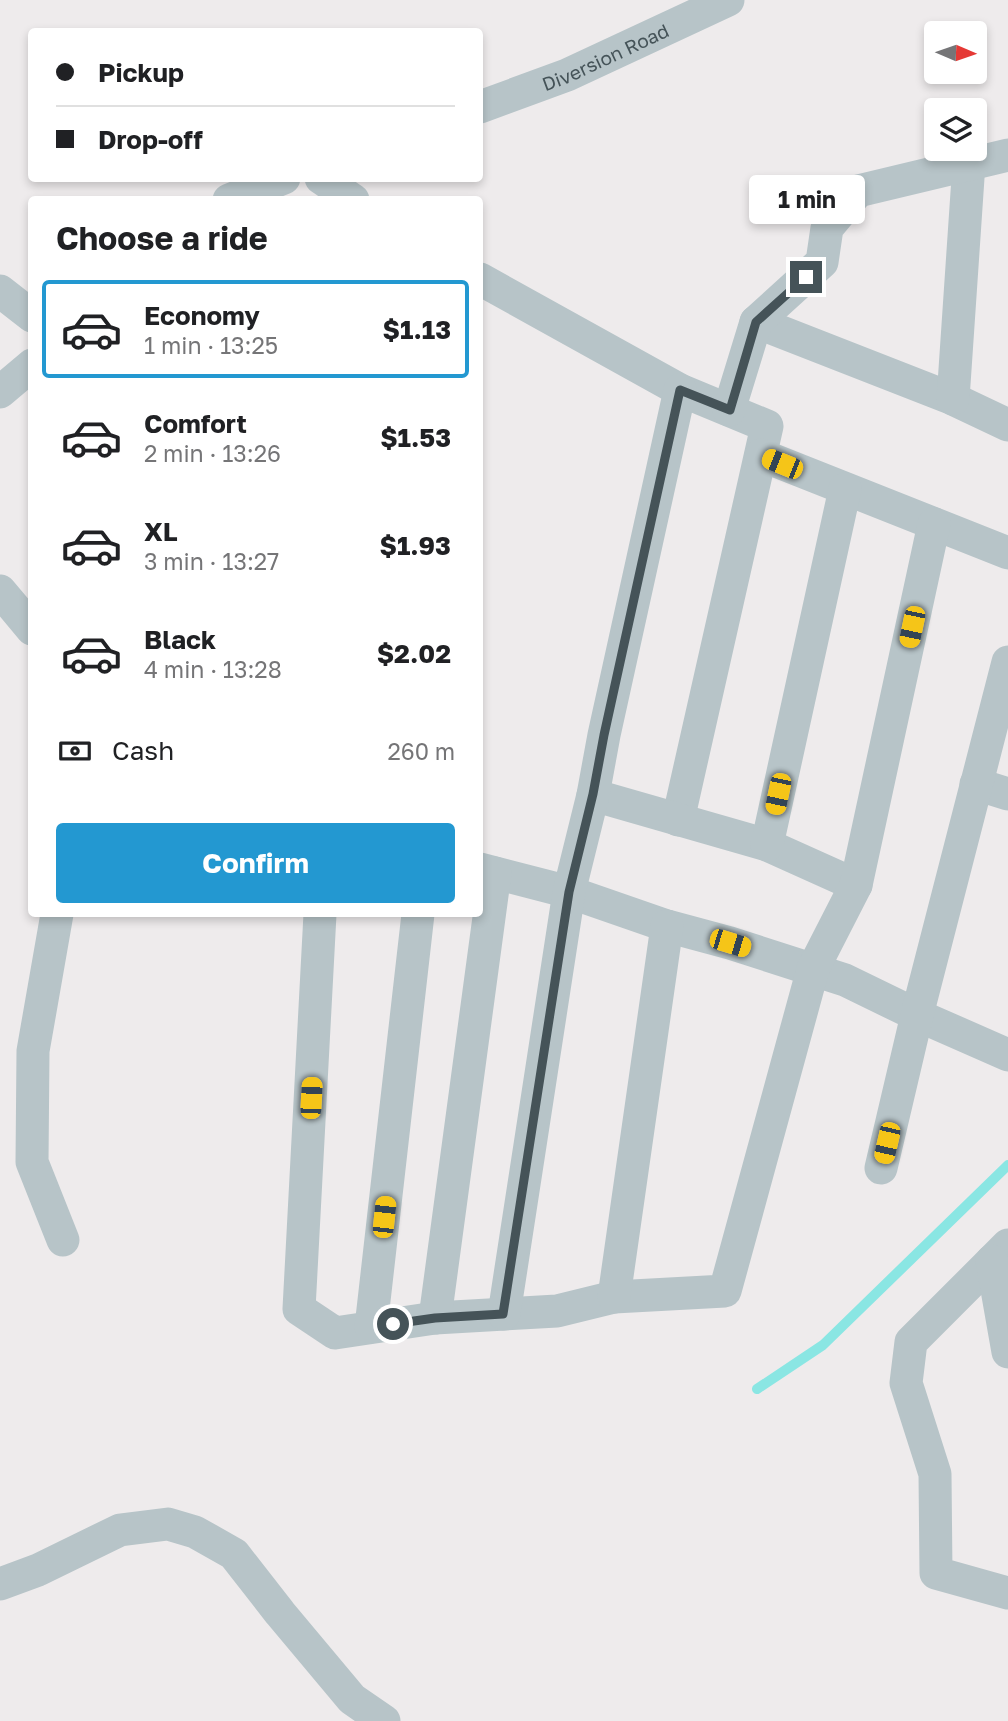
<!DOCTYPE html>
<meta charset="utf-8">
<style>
body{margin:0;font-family:"Golos Text",sans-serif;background:#f2f2f2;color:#202124;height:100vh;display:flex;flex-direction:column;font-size:26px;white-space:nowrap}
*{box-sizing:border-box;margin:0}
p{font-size:23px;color:#757577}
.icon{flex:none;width:38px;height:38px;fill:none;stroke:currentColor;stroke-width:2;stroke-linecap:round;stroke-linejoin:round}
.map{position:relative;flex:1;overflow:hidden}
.panel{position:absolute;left:28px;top:196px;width:455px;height:721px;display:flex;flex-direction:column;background:#fff;border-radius:7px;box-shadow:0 4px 10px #0003}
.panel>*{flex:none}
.top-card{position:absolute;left:28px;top:28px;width:455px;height:154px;border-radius:7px;box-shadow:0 4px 10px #0003;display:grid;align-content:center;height:154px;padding:0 28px;background:#fff}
.needle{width:46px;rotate:92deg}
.controls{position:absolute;left:924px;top:21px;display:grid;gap:14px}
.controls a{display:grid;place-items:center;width:63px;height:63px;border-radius:7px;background:#fff;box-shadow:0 4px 10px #0003;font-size:35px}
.end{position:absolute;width:32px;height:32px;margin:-16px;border:9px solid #455358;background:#fff;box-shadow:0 0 0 4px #fff}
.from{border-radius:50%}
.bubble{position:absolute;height:49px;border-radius:7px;background:#fff;box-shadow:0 4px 10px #0003;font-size:23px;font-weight:700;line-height:49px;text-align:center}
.car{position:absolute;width:21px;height:42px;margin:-21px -10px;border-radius:9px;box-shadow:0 0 5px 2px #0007;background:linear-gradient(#f5c518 24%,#345 0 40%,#f5c518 0 76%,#345 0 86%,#f5c518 0)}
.top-card b{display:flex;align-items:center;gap:24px;height:66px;font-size:26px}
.top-card b+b{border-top:2px solid #e0e0e0}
.top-card i{width:18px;height:18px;background:#202124}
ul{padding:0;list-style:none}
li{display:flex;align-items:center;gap:21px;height:98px;margin:0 14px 10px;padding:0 14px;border:4px solid transparent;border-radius:7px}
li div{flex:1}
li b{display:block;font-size:26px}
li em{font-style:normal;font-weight:700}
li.current{border-color:#2398d1}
li>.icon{width:63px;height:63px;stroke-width:1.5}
h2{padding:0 28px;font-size:32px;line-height:84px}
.pay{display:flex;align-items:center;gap:18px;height:77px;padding:0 28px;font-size:26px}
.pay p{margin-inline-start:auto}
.action{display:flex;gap:14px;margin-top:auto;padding:14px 28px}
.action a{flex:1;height:80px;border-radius:7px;background:#2398d1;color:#fff;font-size:28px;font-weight:700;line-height:80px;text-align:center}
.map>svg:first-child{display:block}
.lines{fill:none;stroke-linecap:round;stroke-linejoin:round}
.stream{stroke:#8ae6e3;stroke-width:10}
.minor{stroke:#b7c4c8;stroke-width:33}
.route{stroke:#455358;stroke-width:9}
.labels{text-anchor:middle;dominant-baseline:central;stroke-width:6;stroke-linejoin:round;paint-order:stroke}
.street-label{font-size:19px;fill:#455358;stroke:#fff}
</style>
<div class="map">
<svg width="1008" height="1721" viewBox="0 0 1008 1721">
<rect width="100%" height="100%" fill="#eeebec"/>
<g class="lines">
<!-- stream -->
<polyline class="stream" points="757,1389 823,1345 1008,1165"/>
<!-- minor -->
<g class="minor">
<path id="s1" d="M 480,107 L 567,75 L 728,0"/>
<polyline points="321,178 353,200"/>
<polyline points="229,200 284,178"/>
<polyline points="480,279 680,390 767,426 678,820"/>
<polyline points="0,291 32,316"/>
<polyline points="756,322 953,399 1008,425"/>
<polyline points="0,392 32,365"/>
<polyline points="953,399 969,163"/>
<polyline points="729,410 756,322 822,262 827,228 858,191 1008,155"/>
<polyline points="761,455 1008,553"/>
<polyline points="0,591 32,629"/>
<polyline points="976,784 1008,794"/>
<polyline points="593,795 767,845 856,885"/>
<polyline points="767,845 845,489"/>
<polyline points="480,869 569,892 667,926 730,943 845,980 917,1015 1008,1055"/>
<polyline points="57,914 33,1051 32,1162 63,1240"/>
<polyline points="320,914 299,1309 335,1333 435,1318 557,1311 614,1297 725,1291 813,969 856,885 934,524"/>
<polyline points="881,1168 917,1015 1008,662"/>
<polyline points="1008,1245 911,1342 906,1383 935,1474 936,1573 1008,1593"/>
<polyline points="992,1261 1008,1352"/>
<polyline points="614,1297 667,926"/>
<polyline points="504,1314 569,892 593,795 604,735 680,390"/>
<polyline points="435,1318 495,873"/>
<polyline points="371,1327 418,914"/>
<polyline points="0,1584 38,1570 120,1530 168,1524 195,1532 234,1554 280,1613 352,1699 384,1721"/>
</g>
</g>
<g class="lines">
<!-- route -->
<polyline class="route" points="393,1324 435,1318 503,1314 569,892 593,794 604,735 680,390 730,410 756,322 806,277"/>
</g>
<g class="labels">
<!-- street labels -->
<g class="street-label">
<text stroke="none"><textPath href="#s1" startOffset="135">Diversion Road</textPath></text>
</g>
</g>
</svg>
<div class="controls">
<a><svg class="needle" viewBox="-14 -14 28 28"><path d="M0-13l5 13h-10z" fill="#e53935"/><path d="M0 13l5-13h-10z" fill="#757577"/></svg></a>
<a><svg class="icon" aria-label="layers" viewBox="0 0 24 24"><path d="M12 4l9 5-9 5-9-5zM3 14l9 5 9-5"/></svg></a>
</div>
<i class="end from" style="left:393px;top:1324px"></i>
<i class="end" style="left:806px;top:277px"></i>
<div class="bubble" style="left:749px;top:175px;width:116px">1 min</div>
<i class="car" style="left:782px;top:464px;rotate:292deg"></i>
<i class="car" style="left:912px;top:627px;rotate:192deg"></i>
<i class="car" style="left:778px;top:794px;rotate:192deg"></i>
<i class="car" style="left:730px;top:943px;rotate:107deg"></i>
<i class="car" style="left:311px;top:1098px;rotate:3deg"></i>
<i class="car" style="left:887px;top:1143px;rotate:193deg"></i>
<i class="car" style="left:384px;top:1217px;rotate:6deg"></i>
<div class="top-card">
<b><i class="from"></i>Pickup</b>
<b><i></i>Drop-off</b>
</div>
<section class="panel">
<h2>Choose a ride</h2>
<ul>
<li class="current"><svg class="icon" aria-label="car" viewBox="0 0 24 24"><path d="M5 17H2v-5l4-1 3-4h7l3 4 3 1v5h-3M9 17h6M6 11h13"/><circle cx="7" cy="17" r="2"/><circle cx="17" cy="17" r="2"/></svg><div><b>Economy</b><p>1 min · 13:25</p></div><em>$1.13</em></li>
<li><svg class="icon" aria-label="car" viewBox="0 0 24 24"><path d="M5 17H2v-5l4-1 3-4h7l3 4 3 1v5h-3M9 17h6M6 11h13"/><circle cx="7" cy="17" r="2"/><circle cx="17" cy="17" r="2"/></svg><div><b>Comfort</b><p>2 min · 13:26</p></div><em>$1.53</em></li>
<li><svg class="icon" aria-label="car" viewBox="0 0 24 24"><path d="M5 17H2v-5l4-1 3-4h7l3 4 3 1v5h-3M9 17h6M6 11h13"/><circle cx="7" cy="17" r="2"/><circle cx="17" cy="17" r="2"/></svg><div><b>XL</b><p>3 min · 13:27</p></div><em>$1.93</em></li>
<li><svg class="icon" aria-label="car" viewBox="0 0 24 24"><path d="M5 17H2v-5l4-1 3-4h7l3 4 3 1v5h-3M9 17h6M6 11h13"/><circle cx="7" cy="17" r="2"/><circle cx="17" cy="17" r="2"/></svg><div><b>Black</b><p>4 min · 13:28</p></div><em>$2.02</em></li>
</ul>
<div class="pay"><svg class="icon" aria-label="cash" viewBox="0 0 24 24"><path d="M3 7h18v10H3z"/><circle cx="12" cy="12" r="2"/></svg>Cash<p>260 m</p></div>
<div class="action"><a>Confirm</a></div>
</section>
</div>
